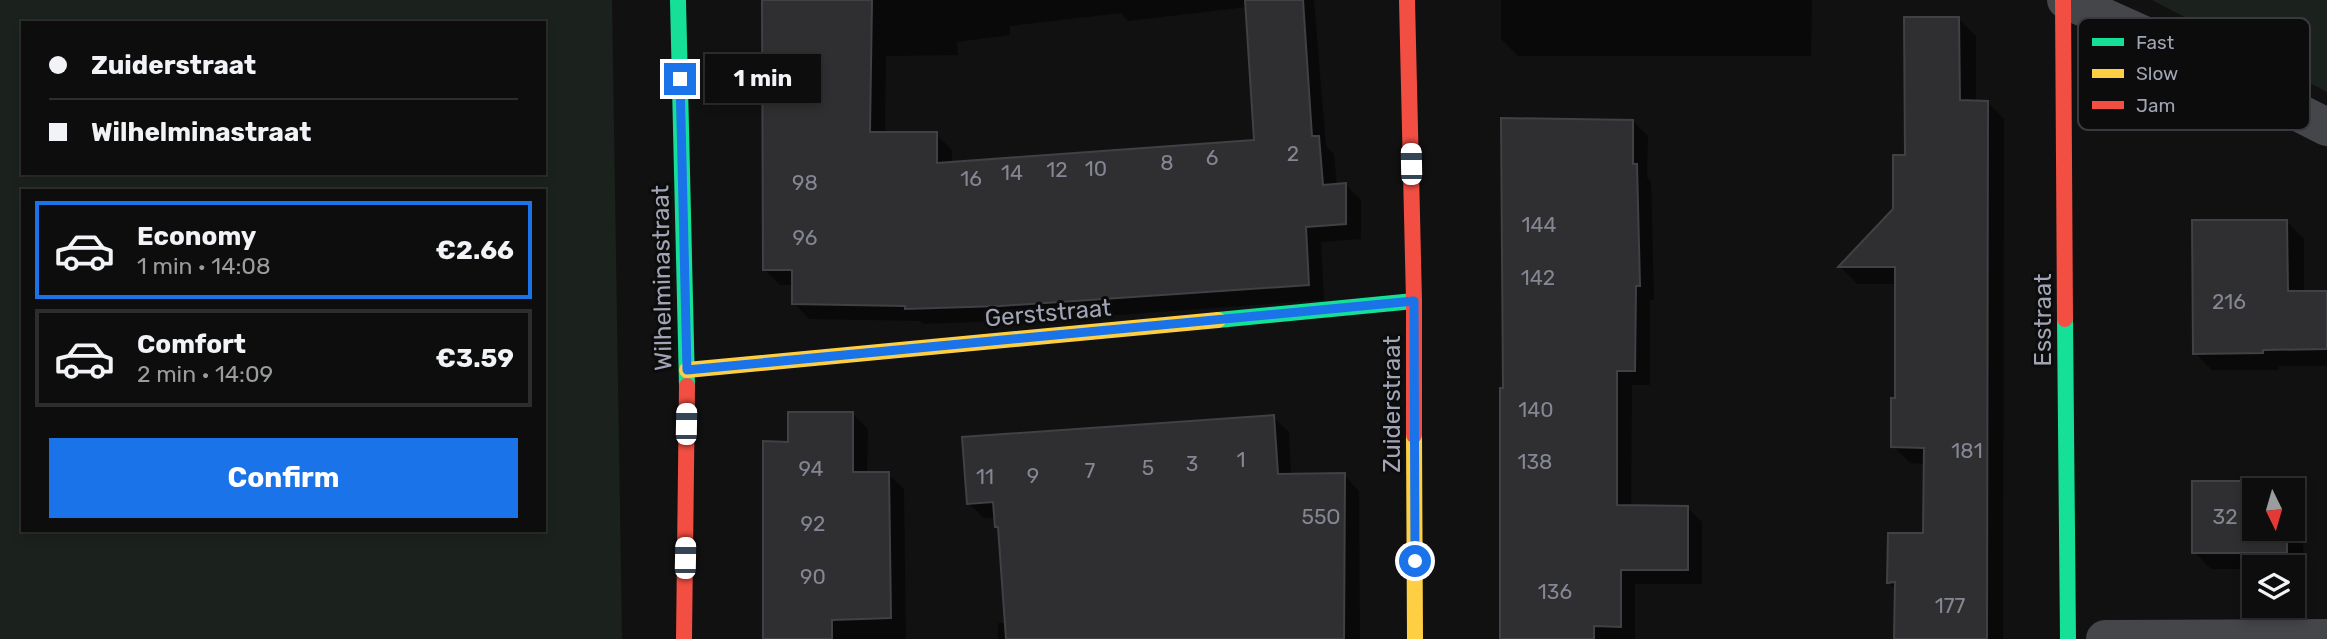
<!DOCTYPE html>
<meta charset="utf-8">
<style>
body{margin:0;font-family:Rubik,sans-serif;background:#161616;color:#f1f3f6;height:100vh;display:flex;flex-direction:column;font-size:26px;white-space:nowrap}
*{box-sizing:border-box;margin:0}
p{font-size:23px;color:#9a9c9d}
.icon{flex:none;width:38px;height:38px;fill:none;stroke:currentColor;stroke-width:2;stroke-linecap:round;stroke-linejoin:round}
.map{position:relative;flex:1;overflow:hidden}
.drawer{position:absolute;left:21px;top:189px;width:525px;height:343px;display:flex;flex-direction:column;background:#0d0d0d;border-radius:0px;box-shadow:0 4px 10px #0003,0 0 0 2px #2d2d2e}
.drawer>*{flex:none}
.top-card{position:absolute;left:21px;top:21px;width:525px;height:154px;border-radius:0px;box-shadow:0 4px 10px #0003,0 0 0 2px #2d2d2e;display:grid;align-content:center;height:154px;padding:0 28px;background:#0d0d0d}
.needle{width:46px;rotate:175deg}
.tools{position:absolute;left:2242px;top:478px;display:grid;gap:14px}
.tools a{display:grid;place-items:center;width:63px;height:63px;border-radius:0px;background:#0d0d0d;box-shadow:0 4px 10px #0003,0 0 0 2px #2d2d2e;font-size:35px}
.end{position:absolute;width:32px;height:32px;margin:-16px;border:9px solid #1a73e8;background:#fff;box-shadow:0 0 0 4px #fff}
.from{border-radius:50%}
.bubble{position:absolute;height:49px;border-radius:0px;background:#0d0d0d;box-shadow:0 4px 10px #0003,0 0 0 2px #2d2d2e;font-size:23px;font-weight:700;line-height:49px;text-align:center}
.car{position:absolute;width:21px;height:42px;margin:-21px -10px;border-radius:9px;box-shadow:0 0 5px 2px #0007;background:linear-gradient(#fff 24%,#345 0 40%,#fff 0 76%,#345 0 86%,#fff 0)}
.top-card b{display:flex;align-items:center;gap:24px;height:66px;font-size:26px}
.top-card b+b{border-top:2px solid #2d2d2e}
.top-card i{width:18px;height:18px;background:#f1f3f6}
ul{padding:12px 0 0;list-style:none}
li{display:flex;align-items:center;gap:21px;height:98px;margin:0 14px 10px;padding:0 14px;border:4px solid #2d2d2e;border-radius:0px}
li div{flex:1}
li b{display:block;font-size:26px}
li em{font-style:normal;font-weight:700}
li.active{border-color:#1a73e8}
li>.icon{width:63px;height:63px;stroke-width:1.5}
.primary-button{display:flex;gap:14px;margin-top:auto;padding:14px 28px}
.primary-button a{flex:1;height:80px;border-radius:0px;background:#1a73e8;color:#fff;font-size:28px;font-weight:700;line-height:80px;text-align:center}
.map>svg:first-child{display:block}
.green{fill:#1b221d;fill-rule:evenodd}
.shadow{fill:#0007;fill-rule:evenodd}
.building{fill:#2f2f31;stroke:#404045;stroke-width:2}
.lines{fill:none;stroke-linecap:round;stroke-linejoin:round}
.street{stroke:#45464a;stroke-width:38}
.fast{stroke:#16e098;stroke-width:16}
.slow{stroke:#ffcf43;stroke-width:16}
.jam{stroke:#f24e42;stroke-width:16}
.route{stroke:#1a73e8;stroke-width:9}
.labels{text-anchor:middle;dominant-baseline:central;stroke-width:6;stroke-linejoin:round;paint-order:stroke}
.number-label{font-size:21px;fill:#848793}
.street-label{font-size:24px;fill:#a1a4b4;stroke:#0c0c0d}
.key{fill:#0c0c0d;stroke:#393a3f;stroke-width:2}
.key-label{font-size:19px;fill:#a1a4b4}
</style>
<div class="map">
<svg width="2327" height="639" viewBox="0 0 2327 639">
<rect width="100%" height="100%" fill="#111"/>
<!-- green -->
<g class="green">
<path d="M 0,0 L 612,0 L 622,639 L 0,639 ZM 23,23 L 544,23 L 544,173 L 23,173 ZM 23,191 L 544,191 L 544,530 L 23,530 Z"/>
<polygon points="2152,0 2327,0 2327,92"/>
</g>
<!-- shadow -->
<g class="shadow">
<path d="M 763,0 L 1314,0 L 1326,146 L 1334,154 L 1337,185 L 1345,184 L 1361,200 L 1361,239 L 1321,242 L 1324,300 L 1077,318 L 923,324 L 920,321 L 809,319 L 794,303 L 793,285 L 780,285 L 764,269 ZM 1247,7 L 1256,142 L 952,164 L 952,150 L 936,134 L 885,134 L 886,56 L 958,55 L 957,42 L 1010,35 L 1010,26 L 1121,13 L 1128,21 Z"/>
<polygon points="1501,0 1812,0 1811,56 1518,56 1501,39"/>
<polygon points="1959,19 1976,36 1976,102 1987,102 2004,119 2003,639 1896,639 1896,590 1889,582 1925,534 1926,464 1910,463 1893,446 1897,399 1897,284 1857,284 1841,267 1895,210 1907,157"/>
<polygon points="1633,121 1648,136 1647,177 1651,181 1654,300 1650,300 1650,385 1632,385 1631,507 1687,507 1702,522 1702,584 1635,584 1635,639 1502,639 1505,390"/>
<polygon points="2287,222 2304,239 2304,293 2327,293 2327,366 2279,366 2279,370 2212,370 2195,353"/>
<polygon points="853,414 868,429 867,474 888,474 904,489 906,639 765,639 790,444"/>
<polygon points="1273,417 1289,432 1291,476 1344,475 1359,491 1360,639 998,639 998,623 1007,623 1000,530 996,526 996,518 984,518 968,503"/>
<path d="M 2194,483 L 2287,483 L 2304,500 L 2303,569 L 2254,567 L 2254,569 L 2211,569 L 2194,552 ZM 2254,490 L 2292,490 L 2292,528 L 2254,528 Z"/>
</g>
<!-- building -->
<g class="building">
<polygon points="762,0 872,0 870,132 937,132 937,163 1254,140 1245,0 1303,0 1312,136 1319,136 1323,185 1346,183 1346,224 1306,227 1309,285 1000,306 905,309 905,306 792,304 792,270 763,270"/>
<polygon points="1904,17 1959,17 1960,100 1988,101 1987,639 1894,639 1895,582 1887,583 1888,533 1923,533 1924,448 1891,447 1891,398 1895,398 1895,267 1838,267 1893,209 1893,155 1905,155"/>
<polygon points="1501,118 1633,120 1633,164 1637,164 1640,286 1636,286 1635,371 1617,371 1617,505 1688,506 1688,570 1621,570 1621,627 1594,626 1594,639 1500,639 1500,388 1503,388"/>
<polygon points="2192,220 2287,220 2288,291 2327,291 2327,349 2263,350 2263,353 2193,354"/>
<polygon points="788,412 853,412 853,472 889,472 891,618 832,620 832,639 763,639 763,441 788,442"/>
<polygon points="1274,415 1278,474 1345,473 1344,639 1006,639 998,527 995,527 993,502 967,504 962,437"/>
<polygon points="2192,481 2288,481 2287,490 2254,490 2254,528 2287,528 2287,553 2192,553"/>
</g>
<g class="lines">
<!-- street -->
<g class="street">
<polyline points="2066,0 2153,39 2327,127"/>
<polyline points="2105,639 2327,638"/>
</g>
<!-- fast -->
<g class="fast">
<polyline points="678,0 687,386"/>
<polyline points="2065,319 2068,639"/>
<polyline points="1218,320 1414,301"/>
</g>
<!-- slow -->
<g class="slow">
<polyline points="687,370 1218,320"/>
<polyline points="1414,435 1415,639"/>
</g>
<!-- jam -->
<g class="jam">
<polyline points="1407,0 1414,301 1414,435"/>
<polyline points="2063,0 2065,319"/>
<polyline points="684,639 687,386"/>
</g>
</g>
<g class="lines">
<!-- route -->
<polyline class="route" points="680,79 687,370 1414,301 1415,561"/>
</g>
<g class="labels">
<!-- number labels -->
<g class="number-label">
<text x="1293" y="153">2</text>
<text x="1212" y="157">6</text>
<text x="1167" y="162">8</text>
<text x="1096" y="168">10</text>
<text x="1057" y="169">12</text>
<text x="1012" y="172">14</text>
<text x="971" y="178">16</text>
<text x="805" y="182">98</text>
<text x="1539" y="224">144</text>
<text x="805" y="237">96</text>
<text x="1538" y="277">142</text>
<text x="2229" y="301">216</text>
<text x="1536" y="409">140</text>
<text x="1967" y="450">181</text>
<text x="1241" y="459">1</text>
<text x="1535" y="461">138</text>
<text x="1192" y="463">3</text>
<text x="1148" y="467">5</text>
<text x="811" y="468">94</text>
<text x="1090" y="470">7</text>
<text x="1033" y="475">9</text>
<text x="985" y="476">11</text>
<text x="1321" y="516">55O</text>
<text x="2225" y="516">32</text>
<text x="813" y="523">92</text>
<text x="813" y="576">90</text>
<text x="1555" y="591">136</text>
<text x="1950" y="605">177</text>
</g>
<!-- street labels -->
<g class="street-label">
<text transform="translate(662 278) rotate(-91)">Wilhelminastraat</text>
<text transform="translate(1048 313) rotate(-5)">Gerststraat</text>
<text transform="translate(2043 320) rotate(-90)">Esstraat</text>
<text transform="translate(1392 404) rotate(-90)">Zuiderstraat</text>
</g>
</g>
<!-- legend -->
<rect x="2078" y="18" width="232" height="112" rx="10" class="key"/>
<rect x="2092" y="38" width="32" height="8" fill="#16e098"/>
<rect x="2092" y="69" width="32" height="9" fill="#ffcf43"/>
<rect x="2092" y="101" width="32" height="8" fill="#f24e42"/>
<g class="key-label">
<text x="2136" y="49">Fast</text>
<text x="2136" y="80">Slow</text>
<text x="2136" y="112">Jam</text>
</g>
</svg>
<div class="tools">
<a><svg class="needle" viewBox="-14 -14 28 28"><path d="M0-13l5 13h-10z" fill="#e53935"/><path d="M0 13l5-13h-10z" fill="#9a9c9d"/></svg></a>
<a><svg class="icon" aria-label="layers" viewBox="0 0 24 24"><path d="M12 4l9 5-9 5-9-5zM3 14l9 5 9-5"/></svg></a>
</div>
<i class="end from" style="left:1415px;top:561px"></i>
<i class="end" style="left:680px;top:79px"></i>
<div class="bubble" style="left:705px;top:54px;width:116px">1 min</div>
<i class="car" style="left:1411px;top:164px;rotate:359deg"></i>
<i class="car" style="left:686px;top:424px;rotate:1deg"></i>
<i class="car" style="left:685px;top:558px;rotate:1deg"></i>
<div class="top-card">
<b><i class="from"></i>Zuiderstraat</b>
<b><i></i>Wilhelminastraat</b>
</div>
<section class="drawer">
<ul>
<li class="active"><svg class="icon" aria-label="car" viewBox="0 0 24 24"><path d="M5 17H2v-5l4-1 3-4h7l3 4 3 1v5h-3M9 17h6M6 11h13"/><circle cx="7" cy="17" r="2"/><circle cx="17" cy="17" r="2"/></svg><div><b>Economy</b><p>1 min · 14:08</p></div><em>€2.66</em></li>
<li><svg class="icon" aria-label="car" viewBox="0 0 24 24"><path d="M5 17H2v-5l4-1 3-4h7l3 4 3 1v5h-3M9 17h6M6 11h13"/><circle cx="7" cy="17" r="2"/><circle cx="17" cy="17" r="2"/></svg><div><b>Comfort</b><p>2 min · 14:09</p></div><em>€3.59</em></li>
</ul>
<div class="primary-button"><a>Confirm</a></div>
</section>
</div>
